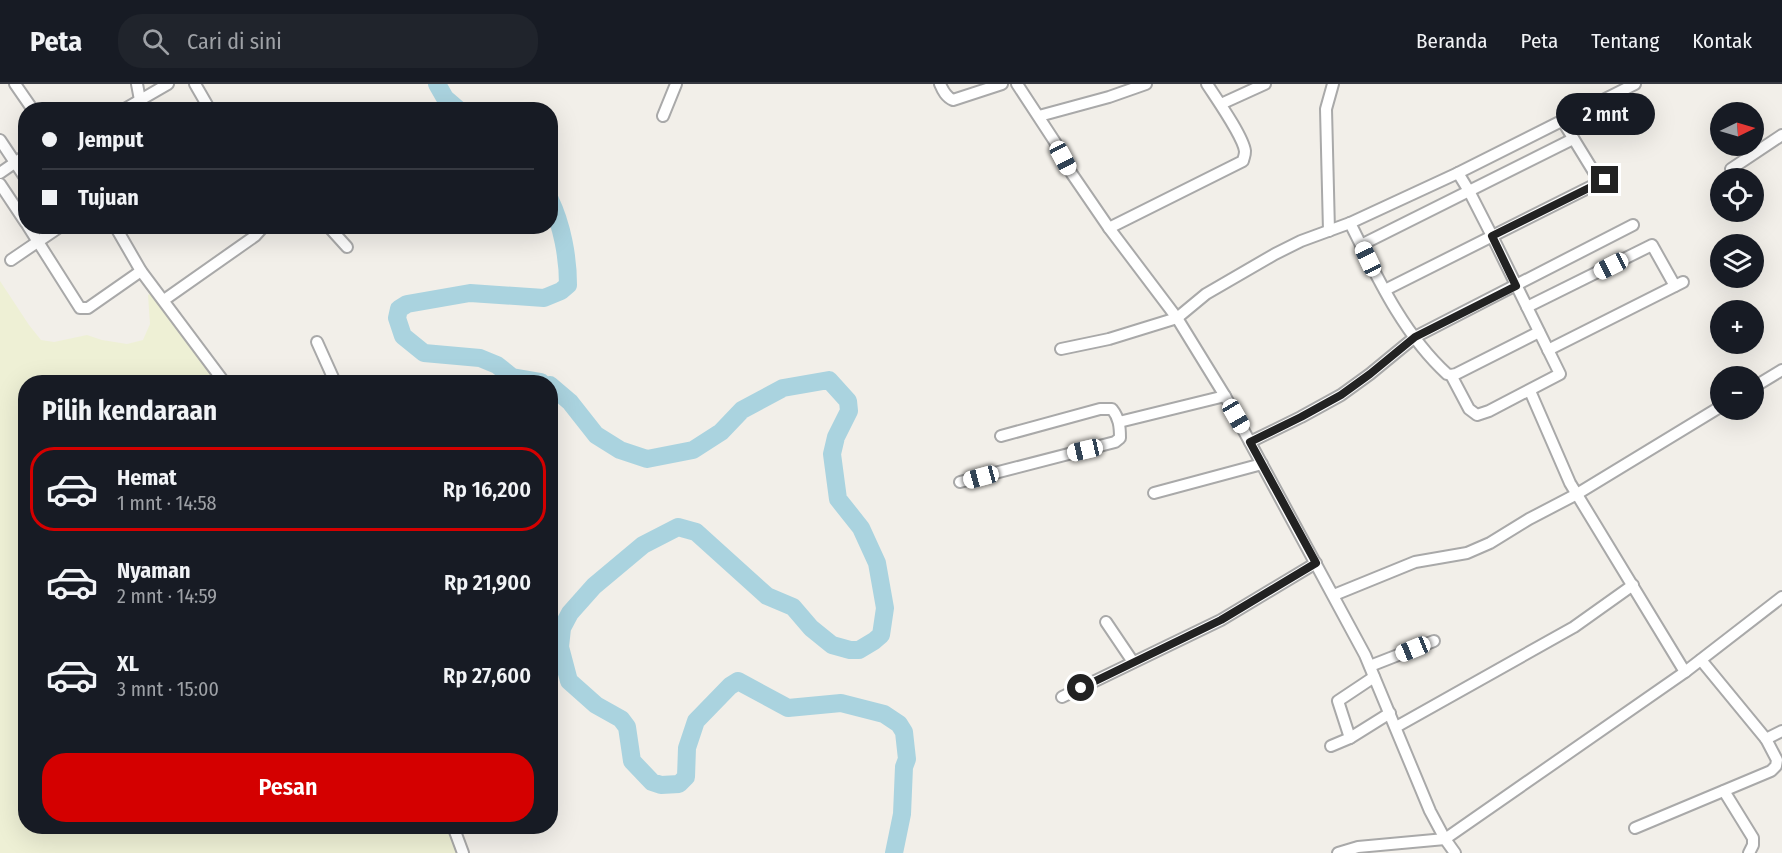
<!DOCTYPE html>
<html lang="id">
<meta charset="utf-8">
<style>
body{margin:0;font-family:"Fira Sans Condensed",sans-serif;background:#20242c;color:#f1f3f6;height:100vh;display:flex;flex-direction:column;font-size:22px;white-space:nowrap}
*{box-sizing:border-box;margin:0}
p{font-size:20px;color:#9ea1a6}
.icon{flex:none;width:33px;height:33px;fill:none;stroke:currentColor;stroke-width:2;stroke-linecap:round;stroke-linejoin:round}
.map{position:relative;flex:1;overflow:hidden}
.panel{position:absolute;left:18px;top:291px;width:540px;height:459px;display:flex;flex-direction:column;background:#171b24;border-radius:24px;box-shadow:0 6px 24px #0002}
.panel>*{flex:none}
.guide{position:absolute;left:18px;top:18px;width:540px;height:132px;border-radius:24px;box-shadow:0 6px 24px #0002;display:grid;align-content:center;height:132px;padding:0 24px;background:#171b24}
.needle{width:39px;rotate:85deg}
.controls{position:absolute;left:1710px;top:18px;display:grid;gap:12px}
.controls a{display:grid;place-items:center;width:54px;height:54px;border-radius:50%;background:#171b24;box-shadow:0 6px 24px #0002;font-size:30px}
.end{position:absolute;width:27px;height:27px;margin:-14px;border:8px solid #222;background:#fff;box-shadow:0 0 0 3px #fff}
.from{border-radius:50%}
.bubble{position:absolute;height:42px;border-radius:21px;background:#171b24;box-shadow:0 6px 24px #0002;font-size:20px;font-weight:600;line-height:42px;text-align:center}
.car{position:absolute;width:18px;height:36px;margin:-18px -9px;border-radius:8px;box-shadow:0 0 4px 2px #0007;background:linear-gradient(#fff 24%,#345 0 40%,#fff 0 76%,#345 0 86%,#fff 0)}
.guide b{display:flex;align-items:center;gap:21px;height:57px;font-size:22px}
.guide b+b{border-top:2px solid #363941}
.guide i{width:15px;height:15px;background:#f1f3f6}
ul{padding:0;list-style:none}
li{display:flex;align-items:center;gap:18px;height:84px;margin:0 12px 9px;padding:0 12px;border:3px solid transparent;border-radius:24px}
li div{flex:1}
li b{display:block;font-size:22px}
li em{font-style:normal;font-weight:600}
li.current{border-color:#d40000}
li>.icon{width:54px;height:54px;stroke-width:1.5}
h2{padding:0 24px;font-size:27px;line-height:72px}
.primary-button{display:flex;gap:12px;margin-top:auto;padding:12px 24px}
.primary-button a{flex:1;height:69px;border-radius:24px;background:#d40000;color:#fff;font-size:24px;font-weight:600;line-height:69px;text-align:center}
header{display:flex;align-items:center;gap:36px;box-sizing:border-box;height:84px;padding:0 30px;background:#171b24;border-bottom:2px solid #363941}
header strong{font-size:28px}
nav{display:flex;gap:33px;margin-inline-start:auto;font-size:21px}
.search{width:420px;height:54px;background:#20242c;display:flex;align-items:center;gap:15px;box-sizing:border-box;padding:0 21px;border-radius:24px;color:#9ea1a6;font-size:22px}
.map>svg:first-child{display:block}
.farmland{fill:#eef0d5}
.lines{fill:none;stroke-linecap:round;stroke-linejoin:round}
.river{stroke:#aad3df;stroke-width:18}
.minor-casing{stroke:#a9a9a9;stroke-width:14}
.minor{stroke:#fff;stroke-width:10}
.route{stroke:#222;stroke-width:8}
</style>
<header>
<strong>Peta</strong>
<div class="search"><svg class="icon" aria-label="search" viewBox="0 0 24 24"><circle cx="10" cy="10" r="6"/><path d="M15 15l6 6"/></svg>Cari di sini</div>
<nav><a>Beranda</a><a>Peta</a><a>Tentang</a><a>Kontak</a></nav>
</header>
<div class="map">
<svg width="1782" height="769" viewBox="0 0 1782 769">
<rect width="100%" height="100%" fill="#f2efe9"/>
<!-- farmland -->
<polygon class="farmland" points="0,197 29,241 41,256 54,258 87,251 102,256 127,260 143,256 150,240 148,211 152,209 217,298 26,298 26,742 447,743 457,769 0,769"/>
<g class="lines">
<!-- river -->
<g class="river">
<polyline points="437,0 445,14 459,26"/>
<path d="M 541,298 L 512,293 L 497,281 L 480,274 L 424,269 L 403,252 L 397,234 L 399,225 L 407,220 L 470,209 L 544,214 L 561,207 L 568,201 C 568,173 562,141 550,116"/>
<polyline points="550,301 570,318 596,351 620,366 647,375 693,366 721,348 742,326 783,304 829,296 848,317 849,327 836,353 832,370 838,415 861,444 877,479 885,524 881,551 874,557 859,566 850,566 832,561 811,544 793,523 767,512 696,448 678,443 643,461 594,502 570,529 562,544 560,563 569,597 596,621 621,635 627,643 632,677 652,698 661,701 679,700 686,693 687,664 696,637 730,602 738,597 788,624 841,619 884,630 899,640 904,648 907,675 904,683 902,730 894,769"/>
</g>
<defs>
<g id="minor">
<polyline points="15,0 33,26"/>
<polyline points="137,0 140,16"/>
<polyline points="195,0 210,26"/>
<path d="M 940,0 C 943,7 946,13 953,16 L 1002,0"/>
<polyline points="1017,0 1055,58 1072,90 1109,144 1177,234 1225,312 1365,571 1430,727 1445,755 1455,769"/>
<polyline points="1221,20 1265,0"/>
<polyline points="123,26 168,0"/>
<polyline points="663,32 676,0"/>
<polyline points="1039,32 1109,13 1146,0"/>
<polyline points="1562,36 1600,98 1608,94"/>
<polyline points="0,56 26,95"/>
<polyline points="1731,85 1782,51"/>
<polyline points="0,89 26,71"/>
<polyline points="0,100 26,139"/>
<path d="M 1350,139 C 1376,191 1403,250 1447,290 L 1451,291 L 1456,290 L 1539,248"/>
<polyline points="28,142 80,224 88,224 141,187"/>
<polyline points="115,142 141,187 224,298"/>
<polyline points="328,142 347,163"/>
<path d="M 1109,144 L 1243,77 C 1244,72 1245,72 1245,67 C 1243,52 1216,14 1207,0"/>
<polyline points="1329,147 1326,25 1333,0"/>
<polyline points="1361,161 1573,55"/>
<polyline points="11,176 61,142"/>
<polyline points="1385,206 1600,98"/>
<polyline points="164,216 255,152 264,142"/>
<polyline points="1527,223 1652,161 1675,202"/>
<polyline points="317,258 335,298"/>
<polyline points="1061,265 1109,255 1177,234 1206,210 1275,170 1301,157 1350,139 1458,89 1635,0"/>
<polyline points="1548,266 1683,198"/>
<polyline points="1451,291 1469,325 1477,331 1489,327 1560,290 1492,152 1469,107 1458,89"/>
<polyline points="1754,303 1782,286"/>
<polyline points="1530,307 1570,399 1685,588"/>
<polyline points="1119,338 1225,312"/>
<polyline points="1250,358 1301,333 1341,311 1370,290 1415,253 1633,141"/>
<path d="M 960,398 L 1115,358 L 1120,354 C 1120,342 1119,334 1112,325 L 1100,325 L 1001,352"/>
<polyline points="1154,409 1262,380"/>
<polyline points="1334,511 1415,478 1467,469 1490,459 1529,435 1577,410 1720,323"/>
<polyline points="1106,538 1133,578"/>
<polyline points="1370,582 1434,557"/>
<polyline points="1062,613 1221,536 1316,479"/>
<polyline points="1396,643 1574,543 1633,501"/>
<polyline points="1350,654 1338,617 1374,593"/>
<polyline points="1766,655 1782,647"/>
<polyline points="1331,662 1350,654 1390,629"/>
<polyline points="1724,707 1753,754 1753,761 1749,769"/>
<polyline points="453,742 463,769"/>
<polyline points="1635,744 1771,687 1776,682 1777,676 1766,655 1701,576"/>
<polyline points="1338,769 1358,763 1445,755 1685,588 1782,513"/>
</g>
</defs>
<!-- minor casing -->
<use href="#minor" class="minor-casing"/>
<!-- minor -->
<use href="#minor" class="minor"/>
</g>
<g class="lines">
<!-- route -->
<polyline class="route" points="1081,604 1221,536 1316,479 1250,358 1301,333 1341,311 1370,290 1415,253 1516,202 1492,152 1605,96"/>
</g>
</svg>
<div class="controls">
<a><svg class="needle" viewBox="-14 -14 28 28"><path d="M0-13l5 13h-10z" fill="#e53935"/><path d="M0 13l5-13h-10z" fill="#9ea1a6"/></svg></a>
<a><svg class="icon" aria-label="locate" viewBox="0 0 24 24"><circle cx="12" cy="12" r="6"/><path d="M12 2v4M12 18v4M2 12h4M18 12h4"/></svg></a>
<a><svg class="icon" aria-label="layers" viewBox="0 0 24 24"><path d="M12 4l9 5-9 5-9-5zM3 14l9 5 9-5"/></svg></a>
<a>+</a>
<a>−</a>
</div>
<i class="end from" style="left:1081px;top:604px"></i>
<i class="end" style="left:1605px;top:96px"></i>
<div class="bubble" style="left:1556px;top:9px;width:99px">2 mnt</div>
<i class="car" style="left:1063px;top:74px;rotate:152deg"></i>
<i class="car" style="left:1368px;top:175px;rotate:335deg"></i>
<i class="car" style="left:1611px;top:182px;rotate:243deg"></i>
<i class="car" style="left:1236px;top:332px;rotate:150deg"></i>
<i class="car" style="left:1085px;top:366px;rotate:257deg"></i>
<i class="car" style="left:981px;top:393px;rotate:255deg"></i>
<i class="car" style="left:1413px;top:565px;rotate:248deg"></i>
<div class="guide">
<b><i class="from"></i>Jemput</b>
<b><i></i>Tujuan</b>
</div>
<section class="panel">
<h2>Pilih kendaraan</h2>
<ul>
<li class="current"><svg class="icon" aria-label="car" viewBox="0 0 24 24"><path d="M5 17H2v-5l4-1 3-4h7l3 4 3 1v5h-3M9 17h6M6 11h13"/><circle cx="7" cy="17" r="2"/><circle cx="17" cy="17" r="2"/></svg><div><b>Hemat</b><p>1 mnt · 14:58</p></div><em>Rp 16,200</em></li>
<li><svg class="icon" aria-label="car" viewBox="0 0 24 24"><path d="M5 17H2v-5l4-1 3-4h7l3 4 3 1v5h-3M9 17h6M6 11h13"/><circle cx="7" cy="17" r="2"/><circle cx="17" cy="17" r="2"/></svg><div><b>Nyaman</b><p>2 mnt · 14:59</p></div><em>Rp 21,900</em></li>
<li><svg class="icon" aria-label="car" viewBox="0 0 24 24"><path d="M5 17H2v-5l4-1 3-4h7l3 4 3 1v5h-3M9 17h6M6 11h13"/><circle cx="7" cy="17" r="2"/><circle cx="17" cy="17" r="2"/></svg><div><b>XL</b><p>3 mnt · 15:00</p></div><em>Rp 27,600</em></li>
</ul>
<div class="primary-button"><a>Pesan</a></div>
</section>
</div>
